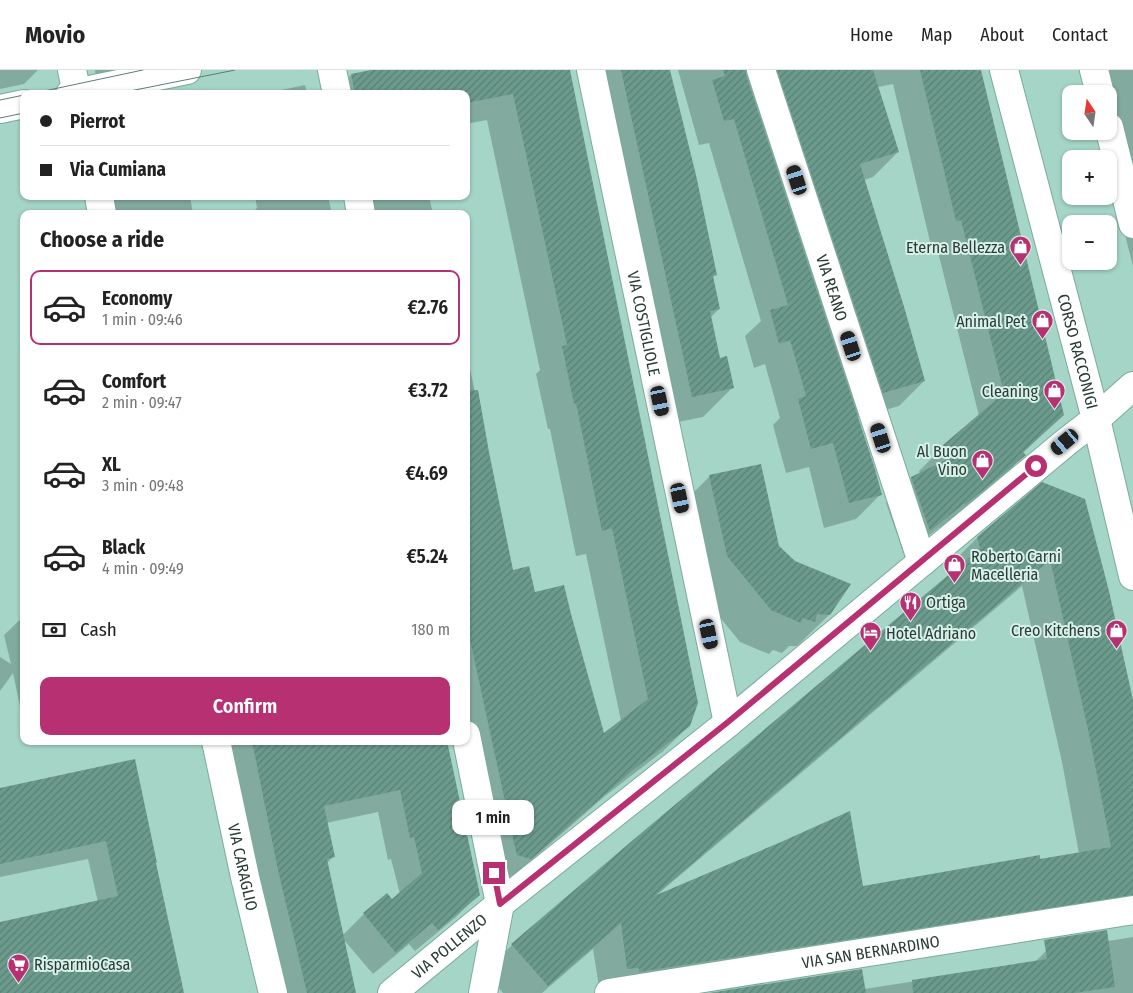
<!DOCTYPE html>
<meta charset="utf-8">
<style>
body{margin:0;font-family:"Fira Sans Condensed",sans-serif;background:#f6f6f6;color:#222;height:100vh;display:flex;flex-direction:column;font-size:19px;white-space:nowrap}
*{box-sizing:border-box;margin:0}
p{font-size:16px;color:#767676}
.icon{flex:none;width:28px;height:28px;fill:none;stroke:currentColor;stroke-width:2;stroke-linecap:round;stroke-linejoin:round}
.map{position:relative;flex:1;overflow:hidden}
.panel{position:absolute;left:20px;top:140px;width:450px;height:535px;display:flex;flex-direction:column;background:#fff;border-radius:10px;box-shadow:0 1px 4px #0004}
.panel>*{flex:none}
.top-card{position:absolute;left:20px;top:20px;width:450px;height:110px;border-radius:10px;box-shadow:0 1px 4px #0004;display:grid;align-content:center;height:110px;padding:0 20px;background:#fff}
.needle{width:32px;rotate:347deg}
.controls{position:absolute;left:1062px;top:15px;display:grid;gap:10px}
.controls a{display:grid;place-items:center;width:55px;height:55px;border-radius:10px;background:#fff;box-shadow:0 1px 4px #0004;font-size:25px}
.end{position:absolute;width:22px;height:22px;margin:-11px;border:6px solid #b73072;background:#fff;box-shadow:0 0 0 2px #fff}
.from{border-radius:50%}
.bubble{position:absolute;height:35px;border-radius:10px;background:#fff;box-shadow:0 1px 4px #0004;font-size:16px;font-weight:600;line-height:35px;text-align:center}
.car{position:absolute;width:15px;height:30px;margin:-15px -8px;border-radius:6px;box-shadow:0 0 4px 1px #0007;background:linear-gradient(#222 24%,#8ab4d8 0 40%,#222 0 76%,#8ab4d8 0 86%,#222 0)}
.top-card b{display:flex;align-items:center;gap:18px;height:48px;font-size:19px}
.top-card b+b{border-top:1px solid #e0e0e0}
.top-card i{width:12px;height:12px;background:#222}
ul{padding:0;list-style:none}
li{display:flex;align-items:center;gap:15px;height:75px;margin:0 10px 8px;padding:0 10px;border:2px solid transparent;border-radius:10px}
li div{flex:1}
li b{display:block;font-size:19px}
li em{font-style:normal;font-weight:600}
li.on{border-color:#b73072}
li>.icon{width:45px;height:45px;stroke-width:1.5}
h2{padding:0 20px;font-size:22px;line-height:60px}
.pay{display:flex;align-items:center;gap:12px;height:55px;padding:0 20px;font-size:19px}
.pay p{margin-inline-start:auto}
.button{display:flex;gap:10px;margin-top:auto;padding:10px 20px}
.button a{flex:1;height:58px;border-radius:10px;background:#b73072;color:#fff;font-size:20px;font-weight:600;line-height:58px;text-align:center}
header{display:flex;align-items:center;gap:30px;box-sizing:border-box;height:70px;padding:0 25px;background:#fff;border-bottom:1px solid #e0e0e0}
header strong{font-size:24px}
nav{display:flex;gap:28px;margin-inline-start:auto;font-size:18px}
.map>svg:first-child{display:block}
.shadow{fill:#0003;fill-rule:evenodd}
.building{fill:url(#building-hatch);fill-rule:evenodd}
.lines{fill:none;stroke-linecap:round;stroke-linejoin:round}
.street-casing{stroke:#7baa9d;stroke-width:30}
.secondary-casing{stroke:#7baa9d;stroke-width:30}
.street{stroke:#fff;stroke-width:28}
.secondary{stroke:#fff;stroke-width:28}
.tram{stroke:#5e7e75;stroke-width:1}
.route{stroke:#b73072;stroke-width:6}
.labels{text-anchor:middle;dominant-baseline:central;stroke-width:4;stroke-linejoin:round;paint-order:stroke}
.poi-label{font-size:16px;fill:#293c37;stroke:#d7f0e8;text-anchor:end}
.street-label{font-size:16px;fill:#293c37;stroke:#d7f0e8}
</style>
<header>
<strong>Movio</strong>
<nav><a>Home</a><a>Map</a><a>About</a><a>Contact</a></nav>
</header>
<div class="map">
<svg width="1133" height="923" viewBox="0 0 1133 923">
<defs>
<pattern id="building-hatch" width="6" height="6" patternUnits="userSpaceOnUse" patternTransform="scale(1.25)"><rect width="6" height="6" fill="#6c9b8e"/><path d="M-1 1l2-2M0 6l6-6M5 7l2-2" fill="none" stroke="#598075"/></pattern>
</defs>
<rect width="100%" height="100%" fill="#a4d5c7"/>
<!-- shadow -->
<g class="shadow">
<polygon points="0,0 38,0 24,14 0,19"/>
<polygon points="95,0 134,0 96,8"/>
<polygon points="377,0 569,0 689,656 662,682 605,726 503,815 466,671 466,289 468,289 512,501 534,523 603,665 621,651 586,484 576,486 550,359 548,359 536,304 540,300 487,50 466,54 466,24 333,24 351,5"/>
<polygon points="586,0 669,0 716,204 712,208 719,239 710,248 719,289 732,318 703,347 663,355"/>
<polygon points="678,0 980,0 1063,344 1023,383 1024,385 1000,410 940,459 940,457 904,484 886,433 911,408 920,404 919,401 944,376 979,346 936,174 931,176 893,14 878,17 898,82 873,107 864,110 924,311 899,336 857,348 880,425 856,449 824,458 809,397 786,403 773,355 780,348 765,294 754,298 745,266 761,251 709,73 699,75"/>
<polygon points="1082,0 1133,0 1133,196 1109,103 1109,24"/>
<polygon points="305,15 307,24 263,24"/>
<polygon points="101,126 190,126 193,144 104,144"/>
<polygon points="255,126 328,126 332,144 251,144 257,138"/>
<polygon points="345,126 429,126 433,144 349,144"/>
<polygon points="710,406 777,477 829,545 797,576 789,576 782,583 773,580 769,584 740,572 696,518 678,438"/>
<path d="M 1043,414 L 1133,635 L 1133,847 L 600,923 L 593,879 L 542,923 L 503,923 L 485,902 L 512,875 L 953,503 L 950,495 L 977,468 ZM 1022,516 L 1062,692 L 1079,784 L 862,817 L 658,824 Z"/>
<polygon points="24,546 24,635 20,636 13,603 0,621 0,587 11,594 4,565"/>
<path d="M 226,671 L 445,671 L 479,824 L 456,847 L 415,881 L 409,874 L 373,904 L 344,870 L 355,923 L 280,923 ZM 378,742 L 388,790 L 391,789 L 400,824 L 391,831 L 386,825 L 364,844 L 343,865 L 327,793 L 334,786 L 326,753 Z"/>
<polygon points="134,690 182,923 0,923 0,853 98,832 88,789 0,807 0,719"/>
<polygon points="1133,867 1133,923 717,923 864,919 1034,893 1046,881"/>
</g>
<!-- building -->
<g class="building">
<polygon points="371,0 570,0 698,633 690,656 633,700 531,789 517,785 505,737 506,736 466,551 466,321 478,320 489,382 513,500 529,496 535,522 564,515 571,544 604,663 648,629 612,458 602,461 576,333 574,334 562,276 567,275 513,24 466,33 466,24 355,24 351,4"/>
<polygon points="621,0 670,0 696,105 717,205 713,206 720,239 710,241 720,288 727,286 734,318 692,327"/>
<polygon points="723,0 746,0 746,5 875,399 882,425 849,433 833,373 811,379 798,329 806,326 790,270 779,274 770,240 788,235 734,49 724,51 712,10 725,6"/>
<polygon points="777,0 873,0 899,82 860,94 905,240 925,311 883,323"/>
<polygon points="920,0 981,0 1064,345 1023,382 1026,385 965,435 965,433 930,461 911,407 948,389 943,375 1004,323 961,150 956,151"/>
<polygon points="761,394 779,476 795,491 851,514 830,545 817,544 815,552 802,548 801,553 771,540 727,486 709,405"/>
<path d="M 1042,412 L 1085,429 L 1109,521 L 1133,630 L 1133,825 L 639,902 L 639,898 L 627,899 L 621,853 L 548,916 L 511,874 L 633,770 L 965,491 L 980,478 L 977,467 ZM 1050,490 L 1089,664 L 1111,777 L 1040,789 L 1040,785 L 863,816 L 850,741 L 781,772 L 654,826 Z"/>
<polygon points="252,671 447,671 480,825 438,860 432,853 396,883 363,843 387,823 392,829 422,803 414,767 410,768 400,720 324,736 335,787 327,789 356,923 307,923 278,800"/>
<polygon points="135,689 157,793 156,793 184,923 0,923 0,852 118,826 106,771 0,794 0,718"/>
<polygon points="1107,860 1115,917 1075,923 913,923 912,910 1047,889 1044,870"/>
<polygon points="862,899 866,923 709,923"/>
</g>
<g class="lines">
<defs>
<g id="street">
<polyline points="72,0 77,24"/>
<polyline points="332,0 337,24"/>
<path id="s1" d="M 591,0 L 728,653"/>
<path id="s2" d="M 761,0 L 922,492"/>
<polyline points="99,126 102,144"/>
<polyline points="358,126 361,144"/>
<polyline points="466,665 500,834 483,923"/>
<path id="s3" d="M 216,671 L 245,807 L 273,923"/>
<path id="s4" d="M 392,923 L 500,834 L 728,653 L 1065,373 L 1096,349 L 1133,316"/>
<path id="s5" d="M 609,923 L 1133,840"/>
</g>
<g id="secondary">
<path id="s6" d="M 1004,0 L 1096,349 L 1133,506"/>
<polyline points="1094,0 1100,24"/>
<polyline points="70,24 187,0"/>
<polyline points="0,39 24,34"/>
<polyline points="1109,57 1133,154"/>
</g>
</defs>
<!-- street casing -->
<use href="#street" class="street-casing"/>
<!-- secondary casing -->
<use href="#secondary" class="secondary-casing"/>
<!-- street -->
<use href="#street" class="street"/>
<!-- secondary -->
<use href="#secondary" class="secondary"/>
<!-- tram -->
<g class="tram">
<polyline points="30,24 143,0"/>
<polyline points="115,24 235,0"/>
<polyline points="0,30 24,25"/>
<polyline points="0,48 24,43"/>
</g>
</g>
<g class="lines">
<!-- route -->
<polyline class="route" points="494,803 500,834 728,652 1036,396"/>
</g>
<!-- icons -->
<defs>
<symbol id="shop-pin" viewBox="-11 -11 22 30"><path d="M0 17L-7.5 6A9.5 9.5 0 1 1 7.5 6Z" fill="#b73072" stroke="#d7f0e8"/><path d="M-5-2.5h2.3a2.7 3.5 0 0 1 5.4 0H5L5.5 6h-11ZM-1.5-2.5h3a1.5 2.3 0 0 0-3 0Z" fill="#fff"/></symbol>
<symbol id="restaurant-pin" viewBox="-11 -11 22 30"><path d="M0 17L-7.5 6A9.5 9.5 0 1 1 7.5 6Z" fill="#b73072" stroke="#d7f0e8"/><path d="M-5-6h1v4h1v-4h1v4h1v-4h1v5L-1.5 .5V6h-2V.5L-5-1ZM5-6V6H3V1.5H1.5Q1.5-4 5-6Z" fill="#fff"/></symbol>
<symbol id="hotel-pin" viewBox="-11 -11 22 30"><path d="M0 17L-7.5 6A9.5 9.5 0 1 1 7.5 6Z" fill="#b73072" stroke="#d7f0e8"/><path d="M-6-4.5h1.5V1H6V5H4.5V3h-9V5H-6ZM-4 0a1.8 1.8 0 1 1 3.6 0ZM.5 0V-2.5h3Q6-2.5 6 0Z" fill="#fff"/></symbol>
<symbol id="supermarket-pin" viewBox="-11 -11 22 30"><path d="M0 17L-7.5 6A9.5 9.5 0 1 1 7.5 6Z" fill="#b73072" stroke="#d7f0e8"/><path d="M-6-5.5h2.5l.6 2H6L4.5 2H-2.5L-4.4-4H-6ZM-1.5 3.2a1.3 1.3 0 1 0 .1 0ZM3 3.2a1.3 1.3 0 1 0 .1 0Z" fill="#fff"/></symbol>
</defs>
<g fill-rule="evenodd">
<use href="#shop-pin" x="1008" y="164" width="25" height="34"/>
<use href="#shop-pin" x="1030" y="238" width="25" height="34"/>
<use href="#shop-pin" x="1042" y="308" width="25" height="34"/>
<use href="#shop-pin" x="970" y="378" width="25" height="34"/>
<use href="#shop-pin" x="942" y="482" width="25" height="34"/>
<use href="#restaurant-pin" x="898" y="520" width="25" height="34"/>
<use href="#shop-pin" x="1104" y="548" width="25" height="34"/>
<use href="#hotel-pin" x="858" y="550" width="25" height="34"/>
<use href="#supermarket-pin" x="6" y="882" width="25" height="34"/>
</g>
<g class="labels">
<!-- poi labels -->
<g class="poi-label">
<text x="1005" y="177">Eterna Bellezza</text>
<text x="1026" y="251">Animal Pet</text>
<text x="1038" y="321">Cleaning</text>
<text x="967" y="381">Al Buon<tspan x="967" dy="18">Vino</tspan></text>
<text x="971" y="486" text-anchor="start">Roberto Carni<tspan x="971" dy="18">Macelleria</tspan></text>
<text x="926" y="532" text-anchor="start">Ortiga</text>
<text x="1100" y="560">Creo Kitchens</text>
<text x="886" y="563" text-anchor="start">Hotel Adriano</text>
<text x="34" y="894" text-anchor="start">RisparmioCasa</text>
</g>
<!-- street labels -->
<g class="street-label">
<text stroke="none"><textPath href="#s2" startOffset="229">VIA REANO</textPath></text>
<text stroke="none"><textPath href="#s1" startOffset="259">VIA COSTIGLIOLE</textPath></text>
<text stroke="none"><textPath href="#s6" startOffset="291">CORSO RACCONIGI</textPath></text>
<text stroke="none"><textPath href="#s3" startOffset="129">VIA CARAGLIO</textPath></text>
<text stroke="none"><textPath href="#s4" startOffset="74">VIA POLLENZO</textPath></text>
<text stroke="none"><textPath href="#s5" startOffset="265">VIA SAN BERNARDINO</textPath></text>
</g>
</g>
</svg>
<div class="controls">
<a><svg class="needle" viewBox="-14 -14 28 28"><path d="M0-13l5 13h-10z" fill="#e53935"/><path d="M0 13l5-13h-10z" fill="#767676"/></svg></a>
<a>+</a>
<a>−</a>
</div>
<i class="end from" style="left:1036px;top:396px"></i>
<i class="end" style="left:494px;top:803px"></i>
<div class="bubble" style="left:452px;top:730px;width:82px">1 min</div>
<i class="car" style="left:797px;top:110px;rotate:342deg"></i>
<i class="car" style="left:851px;top:276px;rotate:342deg"></i>
<i class="car" style="left:660px;top:331px;rotate:168deg"></i>
<i class="car" style="left:881px;top:368px;rotate:342deg"></i>
<i class="car" style="left:1065px;top:372px;rotate:230deg"></i>
<i class="car" style="left:680px;top:428px;rotate:168deg"></i>
<i class="car" style="left:709px;top:564px;rotate:168deg"></i>
<div class="top-card">
<b><i class="from"></i>Pierrot</b>
<b><i></i>Via Cumiana</b>
</div>
<section class="panel">
<h2>Choose a ride</h2>
<ul>
<li class="on"><svg class="icon" aria-label="car" viewBox="0 0 24 24"><path d="M5 17H2v-5l4-1 3-4h7l3 4 3 1v5h-3M9 17h6M6 11h13"/><circle cx="7" cy="17" r="2"/><circle cx="17" cy="17" r="2"/></svg><div><b>Economy</b><p>1 min · 09:46</p></div><em>€2.76</em></li>
<li><svg class="icon" aria-label="car" viewBox="0 0 24 24"><path d="M5 17H2v-5l4-1 3-4h7l3 4 3 1v5h-3M9 17h6M6 11h13"/><circle cx="7" cy="17" r="2"/><circle cx="17" cy="17" r="2"/></svg><div><b>Comfort</b><p>2 min · 09:47</p></div><em>€3.72</em></li>
<li><svg class="icon" aria-label="car" viewBox="0 0 24 24"><path d="M5 17H2v-5l4-1 3-4h7l3 4 3 1v5h-3M9 17h6M6 11h13"/><circle cx="7" cy="17" r="2"/><circle cx="17" cy="17" r="2"/></svg><div><b>XL</b><p>3 min · 09:48</p></div><em>€4.69</em></li>
<li><svg class="icon" aria-label="car" viewBox="0 0 24 24"><path d="M5 17H2v-5l4-1 3-4h7l3 4 3 1v5h-3M9 17h6M6 11h13"/><circle cx="7" cy="17" r="2"/><circle cx="17" cy="17" r="2"/></svg><div><b>Black</b><p>4 min · 09:49</p></div><em>€5.24</em></li>
</ul>
<div class="pay"><svg class="icon" aria-label="cash" viewBox="0 0 24 24"><path d="M3 7h18v10H3z"/><circle cx="12" cy="12" r="2"/></svg>Cash<p>180 m</p></div>
<div class="button"><a>Confirm</a></div>
</section>
</div>
